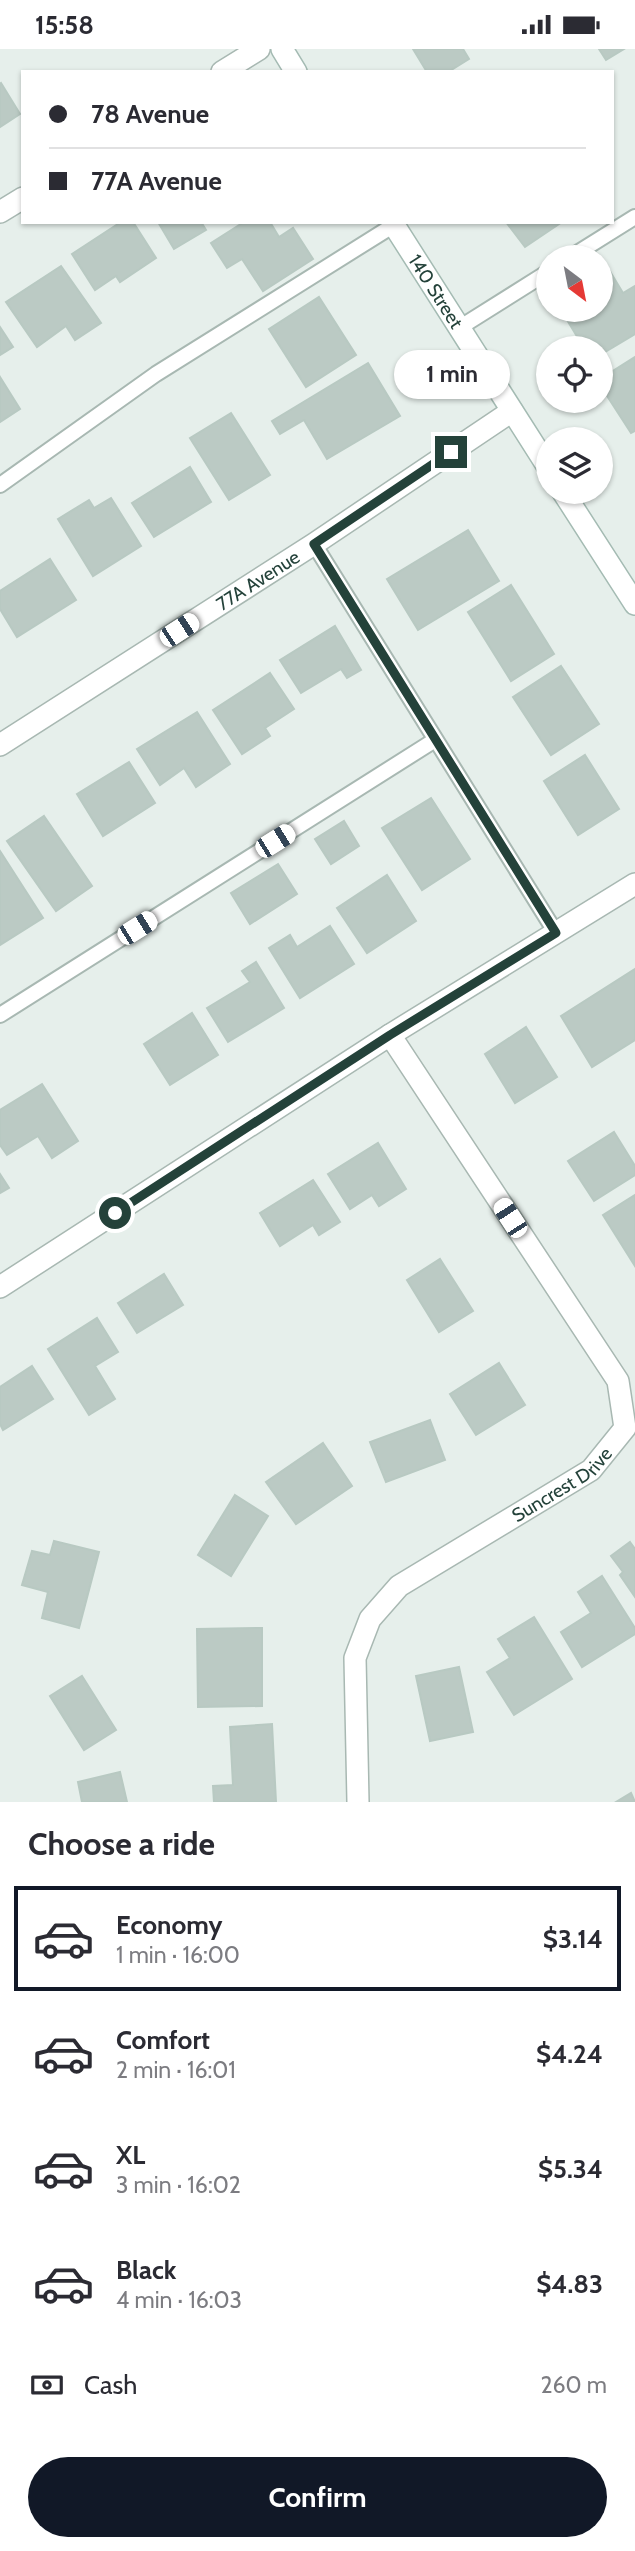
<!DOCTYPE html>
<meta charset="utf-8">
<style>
body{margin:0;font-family:Cabin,sans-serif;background:#f2f2f3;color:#2b2b33;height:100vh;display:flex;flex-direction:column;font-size:26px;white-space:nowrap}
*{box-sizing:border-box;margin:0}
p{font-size:23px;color:#7c7c81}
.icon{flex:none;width:38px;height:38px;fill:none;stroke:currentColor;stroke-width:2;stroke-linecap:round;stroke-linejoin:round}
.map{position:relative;height:1753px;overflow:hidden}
.details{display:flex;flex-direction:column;background:#fff;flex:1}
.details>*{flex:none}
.hud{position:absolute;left:21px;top:21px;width:593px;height:154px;border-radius:0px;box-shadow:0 2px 5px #0004;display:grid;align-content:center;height:154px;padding:0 28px;background:#fff}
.needle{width:46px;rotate:148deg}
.fabs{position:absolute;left:536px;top:196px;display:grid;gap:14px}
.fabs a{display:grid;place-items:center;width:77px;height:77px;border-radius:50%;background:#fff;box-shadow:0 2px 5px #0004;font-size:35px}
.end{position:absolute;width:32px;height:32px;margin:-16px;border:9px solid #24423a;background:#fff;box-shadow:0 0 0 4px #fff}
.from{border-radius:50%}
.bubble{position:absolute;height:49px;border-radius:24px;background:#fff;box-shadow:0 2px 5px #0004;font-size:23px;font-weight:700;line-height:49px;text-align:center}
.car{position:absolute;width:21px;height:42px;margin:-21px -10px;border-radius:9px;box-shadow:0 0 5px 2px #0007;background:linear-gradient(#fff 24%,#345 0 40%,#fff 0 76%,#345 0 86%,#fff 0)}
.hud b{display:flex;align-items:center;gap:24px;height:66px;font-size:26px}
.hud b+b{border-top:2px solid #e1e1e2}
.hud i{width:18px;height:18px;background:#2b2b33}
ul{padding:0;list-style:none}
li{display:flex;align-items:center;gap:21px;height:105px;margin:0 14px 10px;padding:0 14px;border:4px solid transparent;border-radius:0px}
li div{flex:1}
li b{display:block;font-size:26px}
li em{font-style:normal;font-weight:700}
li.active{border-color:#111827}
li>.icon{width:63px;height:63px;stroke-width:1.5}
h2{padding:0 28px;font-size:32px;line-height:84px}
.pay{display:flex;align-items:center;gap:18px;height:77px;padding:0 28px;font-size:26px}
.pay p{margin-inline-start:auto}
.button{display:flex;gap:14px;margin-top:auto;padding:14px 28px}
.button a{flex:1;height:80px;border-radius:42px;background:#111827;color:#fff;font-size:28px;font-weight:700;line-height:80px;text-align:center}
.status{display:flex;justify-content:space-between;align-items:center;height:49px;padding:0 35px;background:#fff;direction:ltr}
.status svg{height:19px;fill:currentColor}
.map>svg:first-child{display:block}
.building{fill:#bbcac4;stroke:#b8c9c2;stroke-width:2}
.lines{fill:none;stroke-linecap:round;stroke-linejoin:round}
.service-casing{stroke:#a8b8b2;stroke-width:18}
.minor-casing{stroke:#a8b8b2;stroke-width:24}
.secondary-casing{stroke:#a4bbb3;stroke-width:24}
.service{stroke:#fff;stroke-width:14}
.minor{stroke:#fff;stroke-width:21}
.secondary{stroke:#fff;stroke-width:21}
.route{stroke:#24423a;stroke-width:9}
.labels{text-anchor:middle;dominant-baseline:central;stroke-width:6;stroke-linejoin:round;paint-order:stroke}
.street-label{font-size:19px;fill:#24423a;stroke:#f7fbf9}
</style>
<div class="status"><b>15:58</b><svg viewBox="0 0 49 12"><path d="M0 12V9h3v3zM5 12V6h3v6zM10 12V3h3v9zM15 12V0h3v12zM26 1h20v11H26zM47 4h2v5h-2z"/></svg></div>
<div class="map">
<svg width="635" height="1753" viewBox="0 0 635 1753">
<rect width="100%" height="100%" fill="#e6efeb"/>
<!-- building -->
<g class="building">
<polygon points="413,0 463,0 469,10 448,23 427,23"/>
<polygon points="599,0 624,0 606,11"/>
<polygon points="1,34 20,65 0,78 0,35"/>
<polygon points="121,173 133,173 156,209 120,233 116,227 95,241 72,205"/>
<polygon points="158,173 201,173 206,181 174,200"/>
<polygon points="244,173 270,173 279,188 293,179 313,210 263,242 242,210 227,219 211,194"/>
<polygon points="506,173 562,173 525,198"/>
<polygon points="61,217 101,274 75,291 66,277 37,298 6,253"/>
<polygon points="608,219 623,244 635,237 635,285 600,306 600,299 584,299 561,261 600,261 600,224"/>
<polygon points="319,248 356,306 306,338 269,280"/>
<polygon points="0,278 13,298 0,306"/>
<polygon points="635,308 635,382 631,384 600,336 600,330"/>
<polygon points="368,314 400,367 327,410 304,371 280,385 272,372"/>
<polygon points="0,328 20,360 0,373"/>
<polygon points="231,364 270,426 229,451 190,389"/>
<polygon points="190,418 211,453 154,488 132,454"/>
<polygon points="111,449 141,497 93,527 58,470 89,451 94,459"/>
<polygon points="468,481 499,532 418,581 387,530"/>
<polygon points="50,510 76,551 17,588 0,560 0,542"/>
<polygon points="511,536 554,605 511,632 468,563"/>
<polygon points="335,577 361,621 347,629 341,620 301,644 280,611"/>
<polygon points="561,617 599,675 551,706 513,648"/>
<polygon points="270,624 294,660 265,679 270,687 242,705 213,661"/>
<polygon points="197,663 230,715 196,738 184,719 160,736 137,700"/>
<polygon points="585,706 619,760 578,786 544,732"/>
<polygon points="129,713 155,754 103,787 77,745"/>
<polygon points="431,749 470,810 422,841 382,779"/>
<polygon points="44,767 92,837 56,862 7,792"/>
<polygon points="344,772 359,797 331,815 315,790"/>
<polygon points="0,802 43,869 0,896"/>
<polygon points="278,815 297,845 250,875 231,844"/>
<polygon points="387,826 416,872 367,904 337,859"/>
<polygon points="330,877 354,915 300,949 269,899 290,886 297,898"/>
<polygon points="256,913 284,959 228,993 207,959 250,933 242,922"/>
<polygon points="635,920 635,991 592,1018 561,967"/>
<polygon points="192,964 218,1006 170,1036 144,995"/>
<polygon points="526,978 557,1028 515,1054 485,1005"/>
<polygon points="42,1035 78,1092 52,1109 38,1087 7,1106 0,1096 0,1061"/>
<polygon points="614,1083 635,1117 635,1126 594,1152 568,1112"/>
<polygon points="378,1094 406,1140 379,1157 372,1146 350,1160 328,1125"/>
<polygon points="0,1125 9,1139 0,1144"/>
<polygon points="313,1131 340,1173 319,1186 313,1176 280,1197 260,1164"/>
<polygon points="635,1146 635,1217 603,1166"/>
<polygon points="440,1210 473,1262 439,1283 407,1231"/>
<polygon points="164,1225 183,1256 137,1284 118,1254"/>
<polygon points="97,1269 118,1303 95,1317 115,1350 89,1366 48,1300"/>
<polygon points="499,1314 525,1356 476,1386 450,1345"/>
<polygon points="32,1317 53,1350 3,1381 0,1375 0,1338"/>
<polygon points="430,1371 445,1411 386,1433 370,1393"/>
<polygon points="323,1394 352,1437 296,1475 266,1433"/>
<polygon points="235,1446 268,1467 231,1527 198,1506"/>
<polygon points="54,1492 99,1503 79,1579 42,1569 48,1543 22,1536 32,1502 50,1506"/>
<polygon points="630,1493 635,1500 635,1548 620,1526 623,1523 611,1507"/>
<polygon points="602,1527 635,1579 635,1585 582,1618 561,1583 591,1564 578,1543"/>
<polygon points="534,1568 572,1630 514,1666 487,1623 510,1609 498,1590"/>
<polygon points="262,1579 262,1657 198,1658 197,1580"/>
<polygon points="459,1618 473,1683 430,1692 416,1627"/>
<polygon points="82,1627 116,1681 84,1701 50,1647"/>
<polygon points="272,1675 276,1753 214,1753 213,1737 233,1736 230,1678"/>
<polygon points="120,1723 127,1753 82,1753 78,1733"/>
<polygon points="631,1744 635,1753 616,1753"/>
</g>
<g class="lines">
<defs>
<g id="service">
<polyline points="571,208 635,168"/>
<polyline points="459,279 548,223"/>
<polyline points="0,436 156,325 394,176"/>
<polyline points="314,495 556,884"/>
<polyline points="0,966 435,691"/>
</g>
<g id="minor">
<polyline points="222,23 259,0"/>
<polyline points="0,163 23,149"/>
<path id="s1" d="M 0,696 L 314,495 L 512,362"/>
<polyline points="0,1238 390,986 635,835"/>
<path id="s2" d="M 358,1753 L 355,1609 L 370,1570 L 399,1537 L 591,1421 L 625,1379 L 618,1332 L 390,986"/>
</g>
<g id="secondary">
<polyline points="282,0 296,23"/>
<path id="s3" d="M 392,173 L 548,418"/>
<polyline points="563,443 635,555"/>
</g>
</defs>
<!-- service casing -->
<use href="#service" class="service-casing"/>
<!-- minor casing -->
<use href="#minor" class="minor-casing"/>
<!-- secondary casing -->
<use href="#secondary" class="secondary-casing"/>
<!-- service -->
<use href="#service" class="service"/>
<!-- minor -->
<use href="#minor" class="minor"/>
<!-- secondary -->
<use href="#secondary" class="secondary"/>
</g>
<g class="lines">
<!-- route -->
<polyline class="route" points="115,1164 390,986 556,884 314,495 451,403"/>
</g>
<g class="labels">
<!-- street labels -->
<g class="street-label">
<text stroke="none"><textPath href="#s3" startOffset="82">140 Street</textPath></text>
<text stroke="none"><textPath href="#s1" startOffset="306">77A Avenue</textPath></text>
<text stroke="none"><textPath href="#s2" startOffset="422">Suncrest Drive</textPath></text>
</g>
</g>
</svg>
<div class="fabs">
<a><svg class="needle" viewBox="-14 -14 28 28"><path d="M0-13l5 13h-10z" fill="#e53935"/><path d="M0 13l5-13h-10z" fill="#7c7c81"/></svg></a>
<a><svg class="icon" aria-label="locate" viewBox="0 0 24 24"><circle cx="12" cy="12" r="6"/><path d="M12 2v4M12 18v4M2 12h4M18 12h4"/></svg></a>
<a><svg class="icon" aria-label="layers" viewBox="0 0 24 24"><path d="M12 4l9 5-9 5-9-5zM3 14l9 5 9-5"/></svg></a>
</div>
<i class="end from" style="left:115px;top:1164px"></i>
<i class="end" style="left:451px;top:403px"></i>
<div class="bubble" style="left:394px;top:301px;width:116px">1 min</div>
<i class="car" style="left:179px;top:581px;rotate:57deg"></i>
<i class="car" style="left:275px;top:792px;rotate:58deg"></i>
<i class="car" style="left:137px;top:879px;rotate:58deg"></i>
<i class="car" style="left:510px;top:1169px;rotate:327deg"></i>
<div class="hud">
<b><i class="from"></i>78 Avenue</b>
<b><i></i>77A Avenue</b>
</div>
</div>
<section class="details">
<h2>Choose a ride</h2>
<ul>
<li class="active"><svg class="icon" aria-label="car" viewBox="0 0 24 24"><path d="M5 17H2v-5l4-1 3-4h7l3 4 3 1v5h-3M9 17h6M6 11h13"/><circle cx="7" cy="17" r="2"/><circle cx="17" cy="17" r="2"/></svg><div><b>Economy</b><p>1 min · 16:00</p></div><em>$3.14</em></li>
<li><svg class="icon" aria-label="car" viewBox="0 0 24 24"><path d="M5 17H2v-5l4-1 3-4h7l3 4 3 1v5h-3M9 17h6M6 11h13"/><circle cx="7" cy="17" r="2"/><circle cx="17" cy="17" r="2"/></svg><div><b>Comfort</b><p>2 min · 16:01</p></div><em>$4.24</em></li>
<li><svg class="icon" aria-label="car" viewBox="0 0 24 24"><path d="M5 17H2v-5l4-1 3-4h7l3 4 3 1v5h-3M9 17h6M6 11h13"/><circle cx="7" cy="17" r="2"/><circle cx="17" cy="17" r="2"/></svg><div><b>XL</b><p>3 min · 16:02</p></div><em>$5.34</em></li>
<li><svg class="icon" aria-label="car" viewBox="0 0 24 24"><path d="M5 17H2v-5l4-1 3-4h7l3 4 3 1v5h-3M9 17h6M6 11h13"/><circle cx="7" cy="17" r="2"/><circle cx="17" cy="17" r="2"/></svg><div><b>Black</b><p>4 min · 16:03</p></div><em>$4.83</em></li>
</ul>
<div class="pay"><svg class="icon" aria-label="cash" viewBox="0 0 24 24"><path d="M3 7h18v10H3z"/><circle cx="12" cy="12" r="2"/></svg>Cash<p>260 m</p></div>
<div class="button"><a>Confirm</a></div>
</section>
